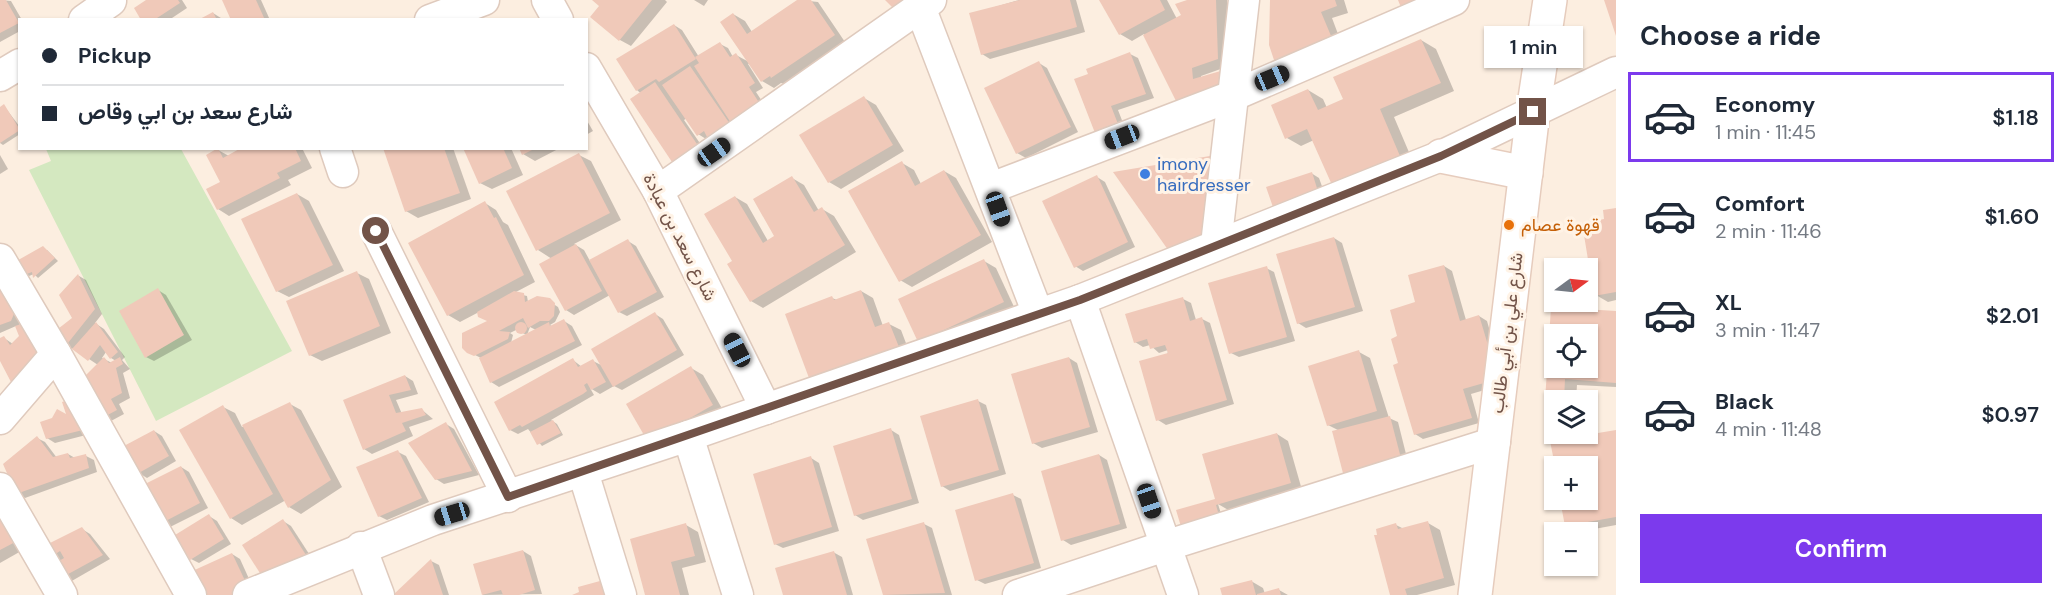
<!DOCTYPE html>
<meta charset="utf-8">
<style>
body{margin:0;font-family:"DM Sans",Vazirmatn,sans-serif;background:#f2f2f3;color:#1f2937;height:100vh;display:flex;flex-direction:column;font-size:22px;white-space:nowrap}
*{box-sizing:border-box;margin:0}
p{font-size:20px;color:#747a83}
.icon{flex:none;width:33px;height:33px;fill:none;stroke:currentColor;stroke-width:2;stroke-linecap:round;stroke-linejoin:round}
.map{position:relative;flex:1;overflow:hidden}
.panel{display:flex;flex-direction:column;background:#fff;width:450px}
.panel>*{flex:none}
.guide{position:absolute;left:18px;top:18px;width:570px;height:132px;border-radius:0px;box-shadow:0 2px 4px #0004;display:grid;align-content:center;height:132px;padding:0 24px;background:#fff}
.needle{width:39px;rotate:75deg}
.tools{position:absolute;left:1544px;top:258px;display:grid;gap:12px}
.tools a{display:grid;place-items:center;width:54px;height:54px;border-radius:0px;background:#fff;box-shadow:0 2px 4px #0004;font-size:30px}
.end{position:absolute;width:27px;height:27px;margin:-14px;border:8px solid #725348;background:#fff;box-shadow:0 0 0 3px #fff}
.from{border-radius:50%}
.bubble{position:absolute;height:42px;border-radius:0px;background:#fff;box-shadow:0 2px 4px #0004;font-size:20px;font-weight:600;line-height:42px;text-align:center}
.car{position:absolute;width:18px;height:36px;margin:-18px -9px;border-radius:8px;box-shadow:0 0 4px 2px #0007;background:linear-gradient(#222 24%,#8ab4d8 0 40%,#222 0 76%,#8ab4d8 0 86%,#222 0)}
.guide b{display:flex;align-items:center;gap:21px;height:57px;font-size:22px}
.guide b+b{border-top:2px solid #e0e1e3}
.guide i{width:15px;height:15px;background:#1f2937}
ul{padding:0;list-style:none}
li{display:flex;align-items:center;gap:18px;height:90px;margin:0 12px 9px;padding:0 12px;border:3px solid transparent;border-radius:0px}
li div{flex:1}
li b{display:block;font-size:22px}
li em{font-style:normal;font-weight:600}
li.active{border-color:#7c3aed}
li>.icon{width:54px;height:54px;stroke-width:1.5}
h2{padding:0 24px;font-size:27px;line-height:72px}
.action{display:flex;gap:12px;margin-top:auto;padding:12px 24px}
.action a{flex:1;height:69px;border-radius:0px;background:#7c3aed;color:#fff;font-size:24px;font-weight:600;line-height:69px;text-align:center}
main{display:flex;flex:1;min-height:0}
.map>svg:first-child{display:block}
.green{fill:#d4e8c0}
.shadow{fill:#0003;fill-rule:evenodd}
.building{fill:#f0c9b9;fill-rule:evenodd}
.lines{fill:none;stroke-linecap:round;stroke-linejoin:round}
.street-casing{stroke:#dfcabd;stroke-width:33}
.secondary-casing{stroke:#e6ccbd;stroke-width:36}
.street{stroke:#fff;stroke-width:30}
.secondary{stroke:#fff;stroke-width:33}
.route{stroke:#725348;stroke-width:8}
.shop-dot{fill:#3f7fe0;stroke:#fff3e6;stroke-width:2}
.food-dot{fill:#e8710a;stroke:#fff3e6;stroke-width:2}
.labels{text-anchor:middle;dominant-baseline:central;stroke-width:6;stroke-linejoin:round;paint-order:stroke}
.shop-label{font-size:18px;fill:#366cbe;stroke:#fff3e6;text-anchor:start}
.food-label{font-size:18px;fill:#c56008;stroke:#fff3e6;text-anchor:start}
.street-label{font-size:18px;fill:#725348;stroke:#fff3e6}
</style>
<main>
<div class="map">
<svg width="1616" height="595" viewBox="0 0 1616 595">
<rect width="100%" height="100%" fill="#fceee0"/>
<!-- green -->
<polygon class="green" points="46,149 181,149 292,351 156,421 29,170 51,161"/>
<!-- shadow -->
<g class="shadow">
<polygon points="0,0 11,1 22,20 20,20 20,31 0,42"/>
<polygon points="149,0 182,0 187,8 169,20 143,20"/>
<polygon points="223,0 261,0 270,20 232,20"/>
<polygon points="594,0 665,0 667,2 631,46 620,40 601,6"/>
<polygon points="694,0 708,0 704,6"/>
<polygon points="800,0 818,2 845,42 784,84 781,83 774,88 762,81 750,63 748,64 763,88 756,92 767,109 706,139 698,134 687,118 684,120 708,155 637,90 674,25 682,30 699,57 720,44 728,48 733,57 736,55 749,62 733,14 745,21 752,32"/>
<polygon points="1019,0 1076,0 1085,32 990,59 982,54 971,14"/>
<polygon points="1101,0 1167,0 1177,19 1183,16 1191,0 1227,0 1229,66 1201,76 1201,78 1236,78 1179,102 1144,34 1132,41 1120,34"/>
<polygon points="1274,0 1344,0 1348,13 1332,18 1344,50"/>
<polygon points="213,13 224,20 201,20"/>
<polygon points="1421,40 1436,49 1454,91 1394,117 1414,164 1348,193 1314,140 1301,146 1287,138 1308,90 1323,99 1327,108 1345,100"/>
<polygon points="1130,54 1138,58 1154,98 1118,110 1125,128 1096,132"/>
<polygon points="1039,63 1047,68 1078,132 1026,158 1017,153"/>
<polygon points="864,98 876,105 904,151 841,189 829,182 801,135"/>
<polygon points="4,106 20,127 20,134 3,145 0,143 0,109"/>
<polygon points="586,119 593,131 586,135"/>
<polygon points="245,148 302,148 312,168 288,180 291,185 229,216 218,209 222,182 218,150 229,156"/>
<polygon points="385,148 453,148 471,199 418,218 406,211"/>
<polygon points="465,148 511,148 523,175 492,189 480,183"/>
<polygon points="520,148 560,148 535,161 523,154"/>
<polygon points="0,155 8,169 0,174"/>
<polygon points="579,155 591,161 621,220 574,244 584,250 590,261 628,241 636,246 664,297 627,316 619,312 610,295 574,315 566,310 552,259 538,250"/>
<polygon points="902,163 914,170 921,184 944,171 956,178 992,242 912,287 900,280"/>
<polygon points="1311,173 1319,178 1328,203 1284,217"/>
<polygon points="1097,177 1105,182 1135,247 1083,271 1075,266"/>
<polygon points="792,178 804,185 819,211 822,209 834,216 856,252 763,308 751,301 734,262 735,197 747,204 768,241 776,236"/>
<polygon points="297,194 309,201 344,271 289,297 277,291"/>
<path d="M 485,203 L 496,210 L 503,222 L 508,225 L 535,282 L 514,293 L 527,296 L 528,302 L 544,298 L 558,307 L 560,312 L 555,322 L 550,325 L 553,327 L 564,321 L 572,326 L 582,345 L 499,387 L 491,382 L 481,358 L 475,355 L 490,321 L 479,312 L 460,322 L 448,315 ZM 530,327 L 536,330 L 511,343 L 513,335 L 510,333 L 516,330 L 527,335 Z"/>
<polygon points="1616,210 1616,300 1608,302 1596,295 1606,220"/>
<polygon points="1334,238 1342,243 1363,311 1306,328 1298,323"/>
<polygon points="47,250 58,261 38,278 34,274 29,276 25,274"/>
<polygon points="984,261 996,268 1015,309 919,341"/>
<polygon points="1444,266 1452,271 1466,320 1479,316 1487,321 1505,384 1471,394 1479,423 1423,439 1415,434 1400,364 1417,303"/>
<polygon points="1266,268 1274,272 1295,341 1239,357 1231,353"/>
<polygon points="357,273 369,279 391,333 322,361 310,355"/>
<path d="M 79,276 L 86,280 L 102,314 L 95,323 L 104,329 L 125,357 L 122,360 L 130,369 L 123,373 L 130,398 L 119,404 L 124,414 L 111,421 L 103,417 L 98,365 L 74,349 L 65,347 L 74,318 ZM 106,352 L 111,358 L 116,361 L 112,363 L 102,358 Z"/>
<polygon points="0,282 27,308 19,326 35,329 20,385 12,381 0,358 0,339 4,338 13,344 20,336 16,326 0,333"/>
<polygon points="158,290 166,295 192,340 154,361 146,357"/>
<polygon points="861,291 873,298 883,326 889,324 901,330 912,359 850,382 832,298 837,300"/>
<polygon points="1183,299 1191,303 1196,320 1202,319 1210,323 1234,404 1166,425 1158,420 1168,350 1159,353 1150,345 1143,347 1135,342"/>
<path d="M 1552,309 L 1616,313 L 1616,387 L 1577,385 L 1576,400 L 1554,400 L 1554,404 L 1547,400 ZM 1554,334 L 1587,334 L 1587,368 L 1554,368 Z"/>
<polygon points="655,314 663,319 684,355 622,390 614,386 600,394 590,388 594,395 551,420 557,424 563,435 542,446 528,429 518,434 510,430 573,360 582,367 593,361 603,366"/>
<polygon points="1359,352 1370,358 1389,418 1398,422 1409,466 1328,425"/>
<polygon points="1069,358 1077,363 1098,432 1042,448 1033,443"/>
<polygon points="691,368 703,375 724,412 661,448"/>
<polygon points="405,376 413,381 418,394 396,400 402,414 421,409 433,419 409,427 413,436 372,454 364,449 345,401"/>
<polygon points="978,401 986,405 1006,474 950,491 942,486"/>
<polygon points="290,404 301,410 342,487 301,514 289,507 286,500 242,525 231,518 223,407 235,413 242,427"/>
<polygon points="58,411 90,434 55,443 47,438"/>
<polygon points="446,424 454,429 479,475 444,484 436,479"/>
<polygon points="891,430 899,435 919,503 863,520 855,515"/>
<polygon points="154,431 162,436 176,461 147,478 139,473"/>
<polygon points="1616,431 1616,525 1578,532 1566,525 1562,500 1587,500 1587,466 1556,466 1552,442"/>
<polygon points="1277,434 1288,441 1302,490 1230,511 1218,504 1223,520 1183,529 1214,501"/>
<polygon points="37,438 45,442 57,458 68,454 75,458 86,456 94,460 97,472 25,498 17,493"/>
<polygon points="398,452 406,456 429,502 387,520 379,516"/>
<polygon points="1099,455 1107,460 1127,528 1071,545 1063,540"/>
<polygon points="811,458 819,463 839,531 783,548 775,544"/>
<polygon points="181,467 189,472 208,508 170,527 143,486"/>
<polygon points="1013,495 1021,499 1041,568 985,584 977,580"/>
<polygon points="0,502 30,546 0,563"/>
<polygon points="209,516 217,521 231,544 199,563 191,559"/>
<polygon points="283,521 291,526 313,560 274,584"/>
<polygon points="1428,523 1440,530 1455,585 1417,595 1392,595 1396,525 1404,529"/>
<polygon points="924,524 932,528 952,595 884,595 868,540"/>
<polygon points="686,525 698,532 706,562 682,568 689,595 647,595"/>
<polygon points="82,529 90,534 110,559 70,582 62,561 52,556"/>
<polygon points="523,551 531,556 542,594 483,595 475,565"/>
<polygon points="833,552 842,557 853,595 785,595"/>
<polygon points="232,554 240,559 255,592 249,595 199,595"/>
<polygon points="431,561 439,565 449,595 395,595"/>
<polygon points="1251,581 1263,588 1265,594 1279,590 1288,595 1223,595"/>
</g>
<!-- building -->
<g class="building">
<polygon points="0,0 6,0 19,23 0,33"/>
<polygon points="146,0 178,0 180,3 154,20 141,20 134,8"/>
<polygon points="222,0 256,0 265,20 231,20"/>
<polygon points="592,0 652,0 619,41 590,17 599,6"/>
<polygon points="797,0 811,0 835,35 771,78 770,76 761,82 720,22 733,13 747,34"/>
<polygon points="885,0 906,0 893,8"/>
<polygon points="1020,0 1070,0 1077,27 981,55 969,13"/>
<polygon points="1099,0 1160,0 1165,10 1119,35"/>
<polygon points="1187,0 1216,0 1218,59 1192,68 1193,79 1224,70 1229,79 1177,103 1143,35 1181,15 1175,4"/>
<polygon points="1270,0 1335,0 1337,6 1321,12 1334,43 1275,63 1269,45"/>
<polygon points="1398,0 1440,0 1404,15"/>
<polygon points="1604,0 1616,0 1616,36"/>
<polygon points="213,12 217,20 198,20"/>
<polygon points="674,24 696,59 659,82 656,79 636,91 616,59"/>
<polygon points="1421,39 1441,83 1380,109 1400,156 1332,185 1307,129 1285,139 1271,105 1308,89 1318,110 1343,99 1333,77"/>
<polygon points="720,42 730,57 736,53 755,83 749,87 760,104 731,123 694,66 699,63 695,57"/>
<polygon points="1130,52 1146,94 1111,106 1118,124 1095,133 1074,79 1088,74 1086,69"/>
<polygon points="1039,61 1071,127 1016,154 984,88"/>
<polygon points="690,66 730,124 708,139 704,131 697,136 662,85"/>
<polygon points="655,82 701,150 676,168 630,99"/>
<polygon points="864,96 893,145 828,183 799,135"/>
<polygon points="4,104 20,130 0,143 0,107"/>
<polygon points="218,148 223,158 241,148 295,148 301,161 277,173 280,178 217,210 206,189 220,182 206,155"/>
<polygon points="383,148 444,148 460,193 405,212"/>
<polygon points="463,148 503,148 512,168 479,184"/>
<polygon points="519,148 536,148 522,155"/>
<polygon points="579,153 610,213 536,251 506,191"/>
<polygon points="1216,155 1209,235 1171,254 1113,172"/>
<polygon points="902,161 915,186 944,170 981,235 899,282 848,191"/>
<polygon points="1312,172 1320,198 1275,213 1266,187"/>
<polygon points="1097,175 1128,242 1074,268 1042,201"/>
<polygon points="792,176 814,212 822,207 845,245 750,302 727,264 732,261 704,214 735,196 763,243 774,236 753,199"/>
<polygon points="297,193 333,265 276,292 241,219"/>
<polygon points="485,201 494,218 496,217 524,275 447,316 408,243"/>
<polygon points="1616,208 1616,292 1594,296 1582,223 1604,219 1603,210"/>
<polygon points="1334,237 1355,307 1297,324 1276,254"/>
<polygon points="628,239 657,292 618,313 589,260"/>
<polygon points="576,244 602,291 565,311 539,264"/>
<polygon points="43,246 55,258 33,278 32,272 24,275 13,263"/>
<polygon points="984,259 1004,302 918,342 898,299"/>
<polygon points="1444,265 1460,321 1479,315 1498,379 1463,389 1472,418 1414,435 1393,365 1398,363 1391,339 1397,336 1390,310 1415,302 1408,275"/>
<polygon points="1267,266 1287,337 1229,354 1208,283"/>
<polygon points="357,271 380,326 309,356 286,301"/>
<polygon points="78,274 95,309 64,348 54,332 72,318 59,295"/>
<polygon points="0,280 19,302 11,321 0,325"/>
<polygon points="158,288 184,335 145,358 119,311"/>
<polygon points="861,290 875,327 889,322 901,352 812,386 785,314 832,296 834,300"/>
<polygon points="514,291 524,293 525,302 537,296 550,298 555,303 554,316 549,321 540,321 528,328 523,318 499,331 510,332 508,339 474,356 467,353 462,348 462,333 487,321 478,317 477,312"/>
<polygon points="1183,297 1190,321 1202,317 1227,400 1156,421 1139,361 1168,353 1165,345 1150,349 1147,339 1134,343 1125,314"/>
<path d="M 1551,307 L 1616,311 L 1616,383 L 1565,379 L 1564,400 L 1545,401 ZM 1554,334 L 1587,334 L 1587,368 L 1554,368 Z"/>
<polygon points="655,312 677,350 613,387 591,349"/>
<polygon points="564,319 575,341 490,383 479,358 549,322 550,326"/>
<polygon points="27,322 41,350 11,382 0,361 0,338 4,336 10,345 19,336 15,326"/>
<polygon points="96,322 118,352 110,359 100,345 88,361 72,349"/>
<circle cx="521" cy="328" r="6"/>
<polygon points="1359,350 1377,411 1327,426 1308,366"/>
<polygon points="104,357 109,363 120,357 123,364 116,368 122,393 111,399 117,410 102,418 84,377"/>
<polygon points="1069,357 1090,427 1032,444 1011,374"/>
<polygon points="573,358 578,367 593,359 606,382 591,390 587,383 584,385 587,391 583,394 522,427 520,425 509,431 494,402"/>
<polygon points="691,366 713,405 648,442 626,404"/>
<polygon points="405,375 411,390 389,395 396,413 422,408 426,415 402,423 406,431 363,450 343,400"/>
<polygon points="978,399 999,470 941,487 920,416"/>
<polygon points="68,400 83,430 46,439 40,422 52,418 57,409 66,414 62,402"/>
<polygon points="290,402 331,480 288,508 242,425"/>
<polygon points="223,405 273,494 230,519 179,430"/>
<polygon points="1390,416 1402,462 1344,477 1332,431"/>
<polygon points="553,420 561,433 537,445 530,432"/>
<polygon points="446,422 472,471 435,480 408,443"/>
<polygon points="891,428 912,499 854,516 833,446"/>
<polygon points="154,430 169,456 137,474 122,447"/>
<polygon points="1616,430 1616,517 1565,526 1560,500 1587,500 1587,466 1555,466 1550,441"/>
<polygon points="1277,433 1291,483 1216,505 1220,519 1182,530 1176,510 1215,499 1202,454"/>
<polygon points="37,436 53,457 68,453 70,458 86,454 89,468 16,494 3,464"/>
<polygon points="398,450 422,498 378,517 356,467"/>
<polygon points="1099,454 1120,524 1061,541 1041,471"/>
<polygon points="811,456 832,527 774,545 753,474"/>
<polygon points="181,466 200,503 160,524 141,486"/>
<polygon points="1013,493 1034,563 975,581 955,510"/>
<polygon points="0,502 19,540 0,550"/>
<polygon points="209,514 224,539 190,560 175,535"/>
<polygon points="283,519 306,555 265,581 242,545"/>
<polygon points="1428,521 1444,578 1405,589 1407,595 1390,595 1374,535 1377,535 1376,529 1396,523 1398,529"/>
<polygon points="924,522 945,593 883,595 866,539"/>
<polygon points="686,523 695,556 671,562 680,595 645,595 630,539"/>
<polygon points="82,527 103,555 61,578 54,564 64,558 60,551 51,557 44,546"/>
<polygon points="523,550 535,590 519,595 503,595 501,590 482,595 473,564"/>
<polygon points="834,551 847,595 783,595 775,568"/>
<polygon points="232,553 248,587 232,595 197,595 188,573"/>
<polygon points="431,559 443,595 393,595"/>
<polygon points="611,578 615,595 572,595 579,592 578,587"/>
<polygon points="1252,580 1256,595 1222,595 1220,588"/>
<polygon points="1279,588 1281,595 1257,595 1257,594"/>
</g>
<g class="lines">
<defs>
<g id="street">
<polyline points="547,0 558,20"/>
<polyline points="931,0 920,7 1038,314"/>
<polyline points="84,20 111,1"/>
<polyline points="430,20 484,0"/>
<polyline points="586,68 658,191 766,409"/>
<polyline points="0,76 20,64"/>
<polyline points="335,148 343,172"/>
<polyline points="991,188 1232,96 1454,0"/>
<polyline points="658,191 920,7"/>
<polyline points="376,231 508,497"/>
<polyline points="1216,245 1244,0"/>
<polyline points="0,259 56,354"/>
<polyline points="1080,300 1183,595"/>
<polyline points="0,419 56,354 191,595"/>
<polyline points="688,436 738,595"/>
<polyline points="583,472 621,595"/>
<polyline points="0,488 62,595"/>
<polyline points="361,547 379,595"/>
<polyline points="248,595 433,520 688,436 1080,300 1441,156 1616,72"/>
<polyline points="1018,595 1165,546 1495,442"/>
</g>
<g id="secondary">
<polyline points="1441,156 1526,173"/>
<polyline points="1475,595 1533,112 1550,0"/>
</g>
</defs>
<!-- street casing -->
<use href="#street" class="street-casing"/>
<!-- secondary casing -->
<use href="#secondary" class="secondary-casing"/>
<!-- street -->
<use href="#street" class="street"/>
<!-- secondary -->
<use href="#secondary" class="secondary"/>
</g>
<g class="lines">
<!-- route -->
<polyline class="route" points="376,231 508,497 1080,300 1441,156 1533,112"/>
</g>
<!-- markers -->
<circle class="shop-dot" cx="1145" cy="174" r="6"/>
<circle class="food-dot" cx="1509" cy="225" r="6"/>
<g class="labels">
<!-- shop labels -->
<g class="shop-label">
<text x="1157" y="164">imony<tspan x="1157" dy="21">hairdresser</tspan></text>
</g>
<!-- food labels -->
<g class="food-label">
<text x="1521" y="225">قهوة عصام</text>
</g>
<!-- street labels -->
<g class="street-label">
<text transform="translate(680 237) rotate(63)">شارع سعد بن عبادة</text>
<text transform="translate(1507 333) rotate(-83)">شارع علي بن أبي طالب</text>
</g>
</g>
</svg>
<div class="tools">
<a><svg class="needle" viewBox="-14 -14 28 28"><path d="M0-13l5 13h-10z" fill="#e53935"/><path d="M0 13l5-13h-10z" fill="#747a83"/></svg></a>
<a><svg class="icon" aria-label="locate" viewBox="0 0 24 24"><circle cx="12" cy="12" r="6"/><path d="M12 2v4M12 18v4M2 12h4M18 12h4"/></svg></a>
<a><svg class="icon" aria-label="layers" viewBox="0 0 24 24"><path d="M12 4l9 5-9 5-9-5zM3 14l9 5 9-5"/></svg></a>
<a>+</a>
<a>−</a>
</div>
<i class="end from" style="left:376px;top:231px"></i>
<i class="end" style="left:1533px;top:112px"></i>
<div class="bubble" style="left:1484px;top:26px;width:99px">1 min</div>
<i class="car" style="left:1272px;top:78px;rotate:67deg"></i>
<i class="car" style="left:1122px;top:137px;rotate:249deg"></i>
<i class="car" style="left:714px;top:152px;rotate:55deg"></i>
<i class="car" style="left:998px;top:209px;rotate:160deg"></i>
<i class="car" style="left:737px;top:350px;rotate:333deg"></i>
<i class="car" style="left:1149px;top:501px;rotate:161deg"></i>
<i class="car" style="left:452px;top:514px;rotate:253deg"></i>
<div class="guide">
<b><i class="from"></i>Pickup</b>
<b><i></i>شارع سعد بن ابي وقاص</b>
</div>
</div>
<section class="panel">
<h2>Choose a ride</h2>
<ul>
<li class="active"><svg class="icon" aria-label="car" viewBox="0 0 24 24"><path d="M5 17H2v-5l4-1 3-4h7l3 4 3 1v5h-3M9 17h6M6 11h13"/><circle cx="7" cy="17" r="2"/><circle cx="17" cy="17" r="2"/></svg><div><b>Economy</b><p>1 min · 11:45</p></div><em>$1.18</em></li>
<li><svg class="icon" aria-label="car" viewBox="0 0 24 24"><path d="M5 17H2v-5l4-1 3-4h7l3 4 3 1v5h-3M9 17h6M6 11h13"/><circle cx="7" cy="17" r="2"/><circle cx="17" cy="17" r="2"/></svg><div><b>Comfort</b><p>2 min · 11:46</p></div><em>$1.60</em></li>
<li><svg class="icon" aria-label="car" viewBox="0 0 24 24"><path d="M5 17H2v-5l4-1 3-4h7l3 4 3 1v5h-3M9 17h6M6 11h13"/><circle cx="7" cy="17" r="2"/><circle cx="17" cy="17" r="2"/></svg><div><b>XL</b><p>3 min · 11:47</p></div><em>$2.01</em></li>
<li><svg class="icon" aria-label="car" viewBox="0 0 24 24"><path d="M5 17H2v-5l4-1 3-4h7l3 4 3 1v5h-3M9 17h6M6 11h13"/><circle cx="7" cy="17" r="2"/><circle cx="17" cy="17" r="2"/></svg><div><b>Black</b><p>4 min · 11:48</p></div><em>$0.97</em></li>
</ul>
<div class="action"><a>Confirm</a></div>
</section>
</main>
